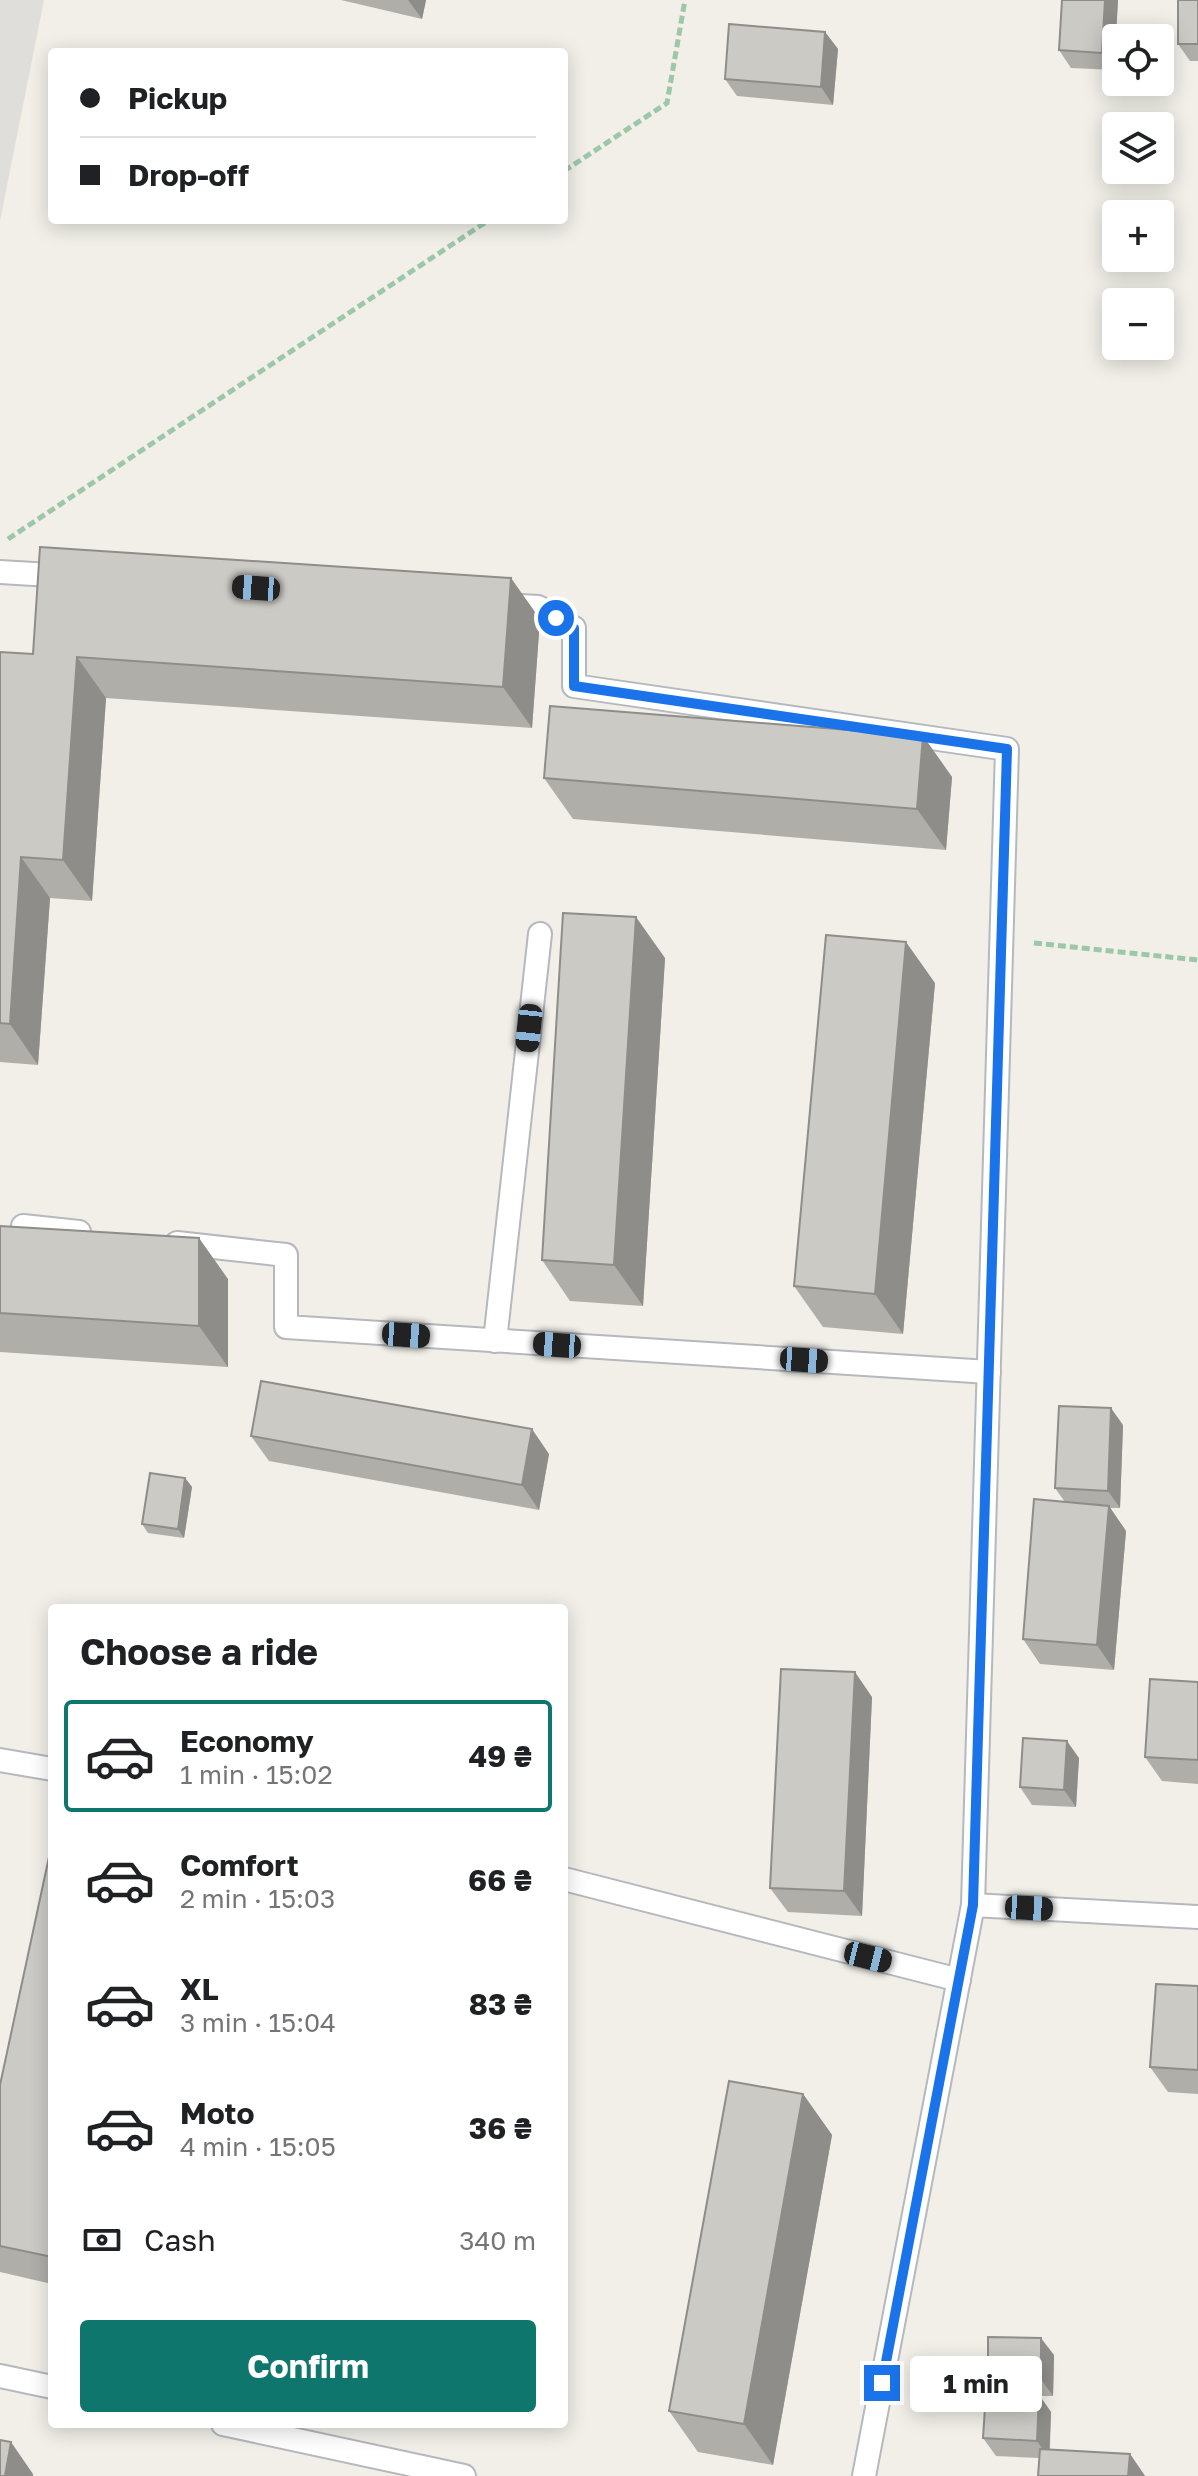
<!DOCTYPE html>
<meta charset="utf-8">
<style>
body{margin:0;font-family:"Golos Text",sans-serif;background:#f2f2f2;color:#202124;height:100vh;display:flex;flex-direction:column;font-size:30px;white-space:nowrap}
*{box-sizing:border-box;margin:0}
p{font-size:26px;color:#757577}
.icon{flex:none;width:44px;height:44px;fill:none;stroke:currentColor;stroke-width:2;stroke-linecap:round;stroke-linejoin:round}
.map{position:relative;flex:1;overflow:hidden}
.drawer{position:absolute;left:48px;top:1604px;width:520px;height:824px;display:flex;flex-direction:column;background:#fff;border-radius:8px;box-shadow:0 4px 20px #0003}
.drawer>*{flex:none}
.guide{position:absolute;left:48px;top:48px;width:520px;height:176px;border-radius:8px;box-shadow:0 4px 20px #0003;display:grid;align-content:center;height:176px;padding:0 32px;background:#fff}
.fabs{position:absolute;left:1102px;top:24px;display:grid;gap:16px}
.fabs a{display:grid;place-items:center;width:72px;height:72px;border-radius:8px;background:#fff;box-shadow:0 4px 20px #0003;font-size:40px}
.end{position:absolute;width:36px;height:36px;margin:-18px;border:10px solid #1a73e8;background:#fff;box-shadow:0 0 0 4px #fff}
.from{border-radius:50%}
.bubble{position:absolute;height:56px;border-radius:8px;background:#fff;box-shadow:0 4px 20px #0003;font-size:26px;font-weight:700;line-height:56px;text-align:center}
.car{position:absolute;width:24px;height:48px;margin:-24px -12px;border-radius:10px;box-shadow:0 0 6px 2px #0007;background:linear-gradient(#222 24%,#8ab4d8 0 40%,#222 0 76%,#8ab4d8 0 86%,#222 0)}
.guide b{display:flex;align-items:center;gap:28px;height:76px;font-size:30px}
.guide b+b{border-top:2px solid #e0e0e0}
.guide i{width:20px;height:20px;background:#202124}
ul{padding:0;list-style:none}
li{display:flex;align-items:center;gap:24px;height:112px;margin:0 16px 12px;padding:0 16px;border:4px solid transparent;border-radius:8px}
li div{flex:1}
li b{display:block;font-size:30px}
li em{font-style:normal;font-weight:700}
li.selected{border-color:#0f766e}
li>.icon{width:72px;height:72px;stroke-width:1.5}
h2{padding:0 32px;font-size:36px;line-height:96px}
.pay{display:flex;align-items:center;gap:20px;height:88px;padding:0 32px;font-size:30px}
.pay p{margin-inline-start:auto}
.button{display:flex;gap:16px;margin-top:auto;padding:16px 32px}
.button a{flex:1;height:92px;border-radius:8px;background:#0f766e;color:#fff;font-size:32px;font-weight:700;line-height:92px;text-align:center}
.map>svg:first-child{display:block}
.industrial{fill:#e0deda}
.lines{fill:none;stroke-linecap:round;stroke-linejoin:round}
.lane-casing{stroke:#b5b8bc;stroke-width:26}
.path{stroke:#9cc7a9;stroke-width:5;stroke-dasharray:8 4;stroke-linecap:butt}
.lane{stroke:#fff;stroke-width:22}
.wall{fill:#afaea9}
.shaded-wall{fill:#8f8d8a}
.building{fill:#cccac5;stroke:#8f8d8a;stroke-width:2}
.route{stroke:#1a73e8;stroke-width:10}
</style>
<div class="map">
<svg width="1198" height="2476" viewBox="0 0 1198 2476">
<rect width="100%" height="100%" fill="#f1efe8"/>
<!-- industrial -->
<polygon class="industrial" points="0,0 44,0 0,221"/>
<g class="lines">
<defs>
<g id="lane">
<polyline points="0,572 67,576"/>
<polyline points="504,605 538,607 574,628 574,686 1007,749 973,1905"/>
<polyline points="23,1226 79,1232"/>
<polyline points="177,1243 286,1255 286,1327 989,1372"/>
<polyline points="495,1341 540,934"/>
<polyline points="0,1760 52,1769"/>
<polyline points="564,1879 959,1980"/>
<polyline points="0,2376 52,2387"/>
<polyline points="223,2424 464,2476"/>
<polyline points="864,2476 973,1905 1198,1917"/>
</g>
</defs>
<!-- lane casing -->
<use href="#lane" class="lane-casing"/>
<!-- path -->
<g class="path">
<polyline points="564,171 667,103 685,0"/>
<polyline points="8,539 489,220"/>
<polyline points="1034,943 1198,960"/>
</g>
<!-- lane -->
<use href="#lane" class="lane"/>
</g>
<!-- wall -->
<g class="wall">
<polygon points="341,0 426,0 422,19"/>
<polygon points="1118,0 1114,70 1071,68 1059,50"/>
<polygon points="1198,0 1198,61 1190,61 1178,44"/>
<polygon points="825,32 838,49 833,105 737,96 725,79"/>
<polygon points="540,619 532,728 106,698 92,901 50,898 38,1065 0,1062 0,652 33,654"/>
<polygon points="923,736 952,777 946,850 573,819 544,778"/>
<polygon points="665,958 643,1306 570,1301 542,1260"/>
<polygon points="935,983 903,1334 823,1327 794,1286"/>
<polygon points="0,1226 228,1279 228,1367 0,1352"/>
<polygon points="1123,1425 1120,1508 1110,1508 1126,1531 1114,1670 1040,1664 1023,1639 1065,1502 1055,1488"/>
<polygon points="251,1436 549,1454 539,1510 269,1461"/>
<polygon points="185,1478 192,1487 184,1538 148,1533 142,1524"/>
<polygon points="1198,1682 1198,1784 1162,1781 1145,1757"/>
<polygon points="872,1697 862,1916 788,1912 770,1888"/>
<polygon points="1079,1758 1076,1807 1032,1805 1020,1787"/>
<polygon points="52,1843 52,2284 0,2272 0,2085"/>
<polygon points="1198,1986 1198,2094 1168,2092 1150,2067"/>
<polygon points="803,2094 832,2135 773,2465 698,2452 669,2411"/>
<polygon points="1054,2355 1053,2396 1040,2396 1051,2412 1050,2449 1130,2454 1145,2476 1038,2476 1039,2458 996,2456 983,2438 998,2393 988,2379"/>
</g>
<!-- shaded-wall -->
<g class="shaded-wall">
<polygon points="408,0 426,0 422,19"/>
<polygon points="1105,0 1118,0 1114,70 1102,53"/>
<polygon points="825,32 838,49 833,105 821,87"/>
<polygon points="511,578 540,619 532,728 503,687"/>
<polygon points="77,657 106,698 92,901 63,860"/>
<polygon points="923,736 952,777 946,850 917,809"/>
<polygon points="21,857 50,898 38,1065 10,1024"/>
<polygon points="636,917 665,958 643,1306 614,1265"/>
<polygon points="906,942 935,983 903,1334 875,1294"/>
<polygon points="199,1238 228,1279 228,1367 199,1326"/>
<polygon points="1111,1408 1123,1425 1120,1508 1108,1491"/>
<polygon points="532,1429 549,1454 539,1510 522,1485"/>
<polygon points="185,1478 192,1487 184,1538 178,1529"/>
<polygon points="1109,1506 1126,1531 1114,1670 1097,1645"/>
<polygon points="855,1672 872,1697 862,1916 844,1891"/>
<polygon points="1067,1741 1079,1758 1076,1807 1064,1790"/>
<polygon points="803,2094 832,2135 773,2465 744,2424"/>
<polygon points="1041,2338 1054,2355 1053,2396 1041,2379"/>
<polygon points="1039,2395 1051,2412 1049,2458 1037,2441"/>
<polygon points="11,2442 33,2474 33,2476 5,2476"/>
<polygon points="1130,2454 1145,2476 1128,2476"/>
</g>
<!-- building -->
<g class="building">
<polygon points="1062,0 1105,0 1102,53 1059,50"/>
<rect x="1178" y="0" width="20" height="44"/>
<polygon points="729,24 825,32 821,87 725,79"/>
<polygon points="40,547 511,578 503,687 77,657 63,860 21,857 10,1024 0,1023 0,652 33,654"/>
<polygon points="550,706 923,736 917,809 544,778"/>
<polygon points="563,913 636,917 614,1265 542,1260"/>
<polygon points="826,935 906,942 875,1294 794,1286"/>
<polygon points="0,1226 199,1238 199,1326 0,1313"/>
<polygon points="261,1381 532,1429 522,1485 251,1436"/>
<polygon points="1059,1406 1111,1408 1108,1491 1055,1488"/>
<polygon points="150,1473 185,1478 178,1529 142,1524"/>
<polygon points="1034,1499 1109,1506 1097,1645 1023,1639"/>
<polygon points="781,1669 855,1672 844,1891 770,1888"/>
<polygon points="1150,1679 1198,1682 1198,1760 1145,1757"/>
<polygon points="1023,1738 1067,1741 1064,1790 1020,1787"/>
<polygon points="52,1843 52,2257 0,2246 0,2085"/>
<polygon points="1156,1984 1198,1986 1198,2070 1150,2067"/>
<polygon points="729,2081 803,2094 744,2424 669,2411"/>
<polygon points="988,2337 1041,2338 1041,2379 988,2379"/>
<polygon points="986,2392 1039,2395 1037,2441 983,2438"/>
<polygon points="0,2440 11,2442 5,2476 0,2476"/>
<polygon points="1040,2449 1130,2454 1128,2476 1038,2476"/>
</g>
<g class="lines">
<!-- route -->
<polyline class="route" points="556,618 574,628 574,686 1007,749 973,1905 882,2383"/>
</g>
</svg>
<div class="fabs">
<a><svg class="icon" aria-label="locate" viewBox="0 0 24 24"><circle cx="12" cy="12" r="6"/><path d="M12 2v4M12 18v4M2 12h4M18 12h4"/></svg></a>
<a><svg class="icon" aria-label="layers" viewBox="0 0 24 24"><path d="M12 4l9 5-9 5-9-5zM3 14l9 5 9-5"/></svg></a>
<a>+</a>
<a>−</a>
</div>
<i class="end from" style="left:556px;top:618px"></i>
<i class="end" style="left:882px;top:2383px"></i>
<div class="bubble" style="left:910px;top:2356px;width:132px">1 min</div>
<i class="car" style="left:256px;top:588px;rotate:274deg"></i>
<i class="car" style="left:529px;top:1028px;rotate:186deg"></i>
<i class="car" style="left:406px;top:1335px;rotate:94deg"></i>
<i class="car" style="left:557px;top:1345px;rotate:274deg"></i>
<i class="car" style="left:804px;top:1360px;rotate:94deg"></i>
<i class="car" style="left:1029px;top:1908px;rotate:93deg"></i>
<i class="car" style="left:868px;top:1957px;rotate:104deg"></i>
<div class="guide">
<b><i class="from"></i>Pickup</b>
<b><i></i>Drop-off</b>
</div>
<section class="drawer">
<h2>Choose a ride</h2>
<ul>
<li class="selected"><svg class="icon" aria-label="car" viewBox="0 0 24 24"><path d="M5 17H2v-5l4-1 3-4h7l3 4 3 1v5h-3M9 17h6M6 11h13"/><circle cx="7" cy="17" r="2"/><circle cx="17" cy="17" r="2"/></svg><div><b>Economy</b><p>1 min · 15:02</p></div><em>49 ₴</em></li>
<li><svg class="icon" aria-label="car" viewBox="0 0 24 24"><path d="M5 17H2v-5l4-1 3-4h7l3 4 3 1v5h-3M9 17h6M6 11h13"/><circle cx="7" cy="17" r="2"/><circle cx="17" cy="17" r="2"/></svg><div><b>Comfort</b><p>2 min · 15:03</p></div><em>66 ₴</em></li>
<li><svg class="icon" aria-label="car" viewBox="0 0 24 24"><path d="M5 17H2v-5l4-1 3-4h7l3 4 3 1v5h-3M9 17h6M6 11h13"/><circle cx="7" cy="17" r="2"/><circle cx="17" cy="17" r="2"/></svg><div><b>XL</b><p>3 min · 15:04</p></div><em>83 ₴</em></li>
<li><svg class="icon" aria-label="car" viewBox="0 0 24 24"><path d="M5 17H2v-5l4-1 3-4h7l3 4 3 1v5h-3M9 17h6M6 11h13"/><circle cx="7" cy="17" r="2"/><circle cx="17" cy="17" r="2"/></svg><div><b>Moto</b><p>4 min · 15:05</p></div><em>36 ₴</em></li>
</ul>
<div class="pay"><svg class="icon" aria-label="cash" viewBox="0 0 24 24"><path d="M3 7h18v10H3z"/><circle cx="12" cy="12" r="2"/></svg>Cash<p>340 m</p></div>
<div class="button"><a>Confirm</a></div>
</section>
</div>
